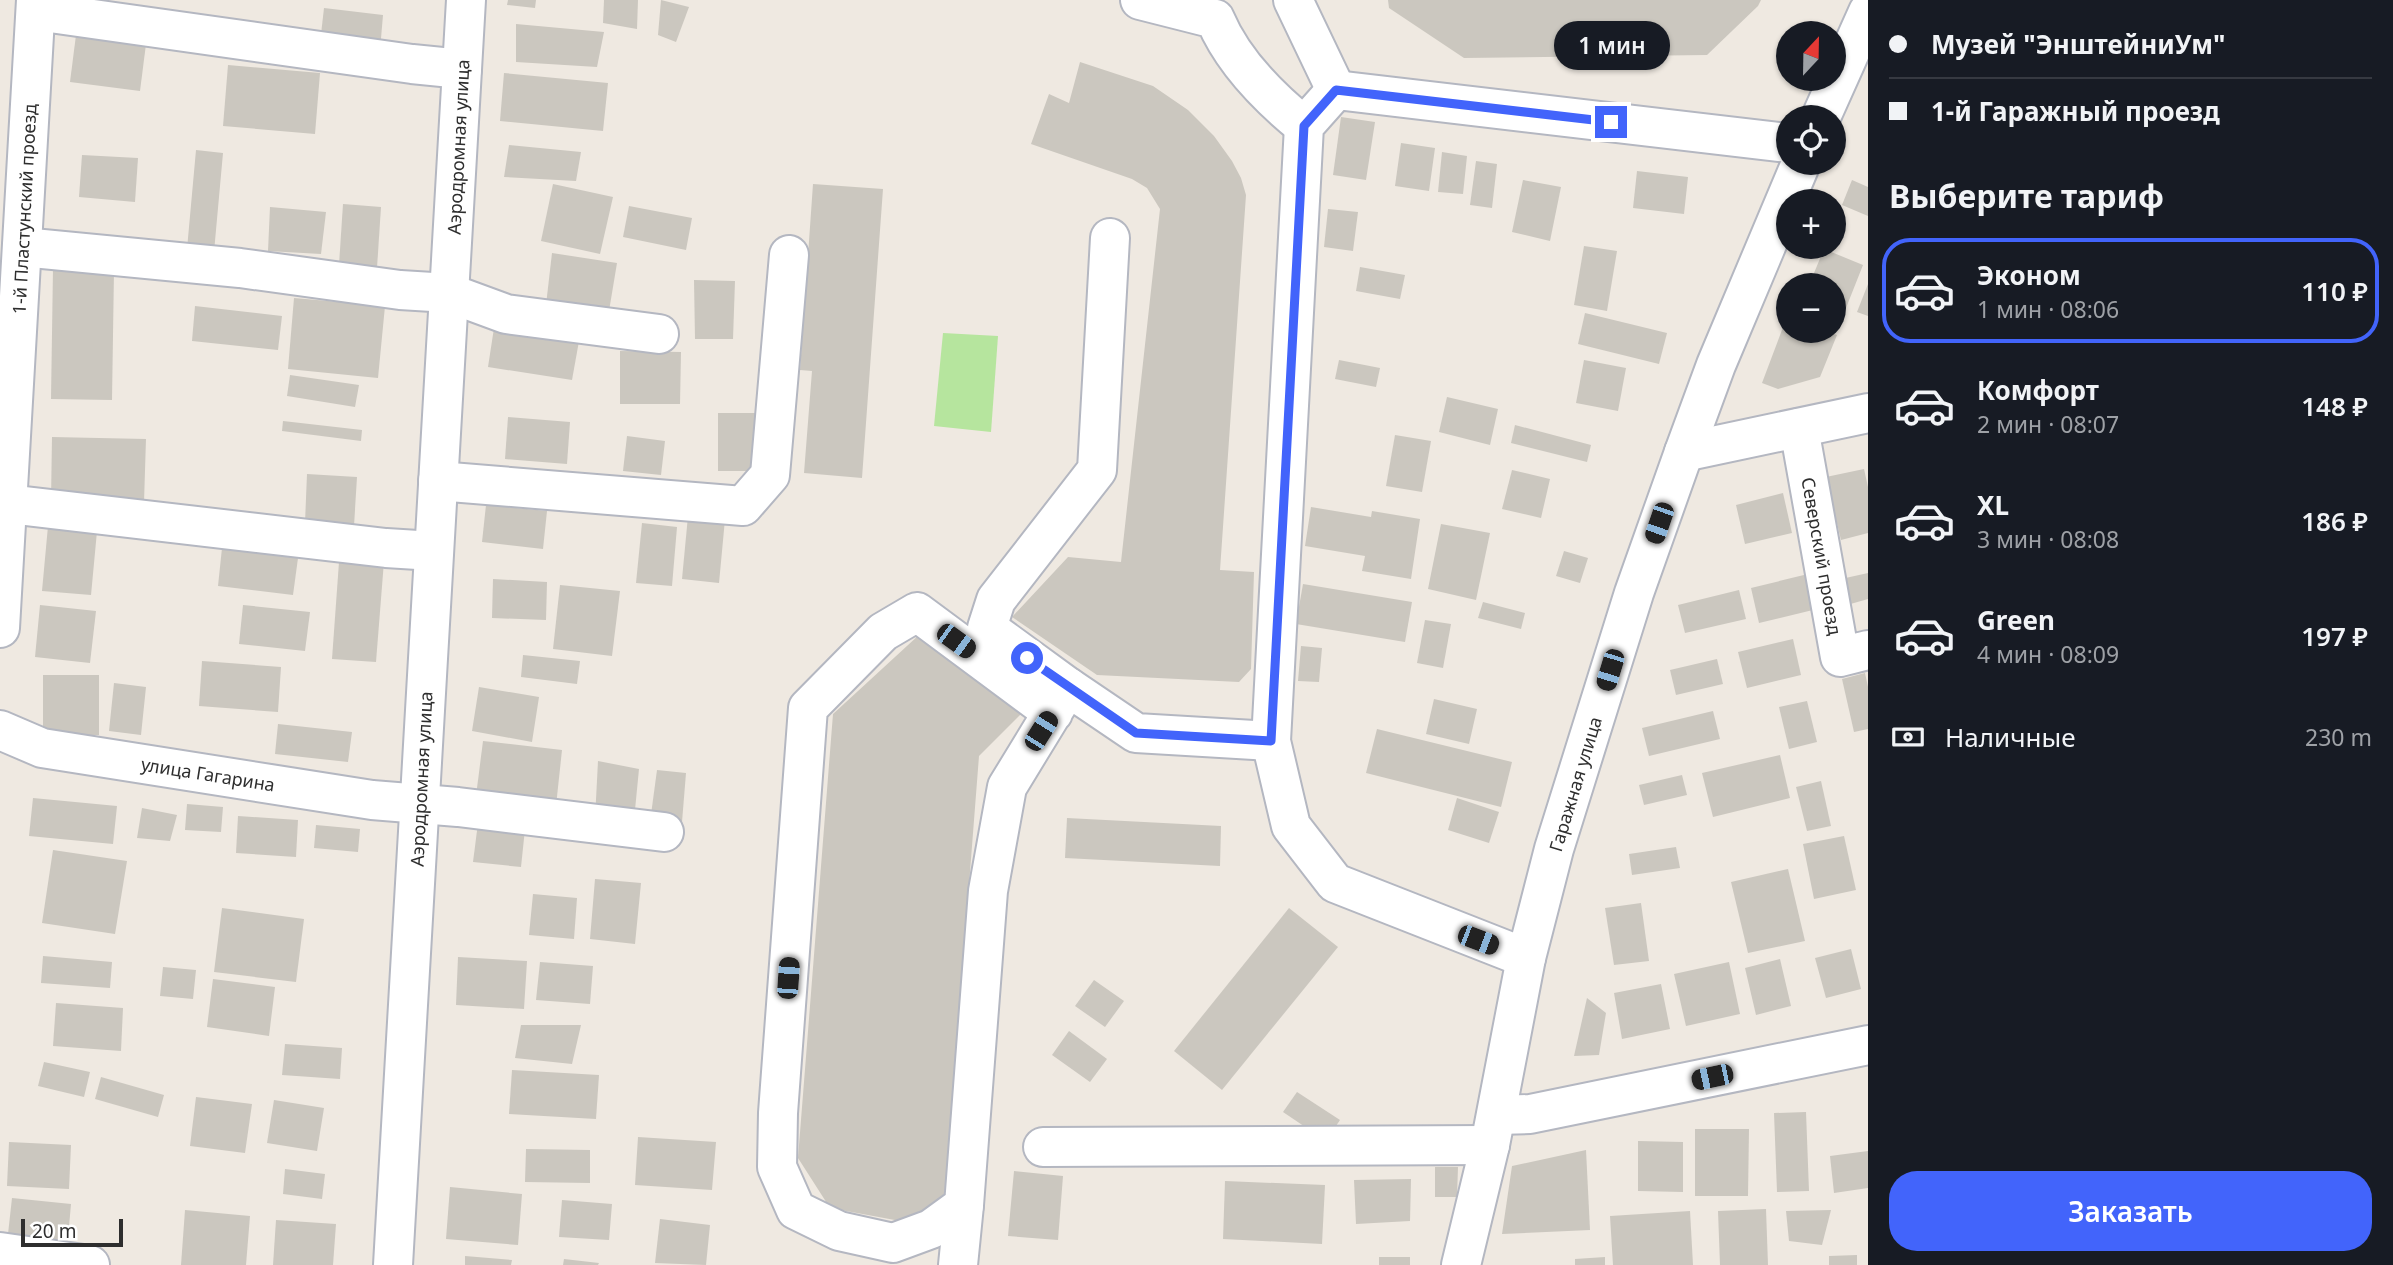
<!DOCTYPE html>
<html lang="ru">
<meta charset="utf-8">
<style>
body{margin:0;font-family:"Noto Sans",sans-serif;background:#20242c;color:#f1f3f6;height:100vh;display:flex;flex-direction:column;font-size:26px;white-space:nowrap}
*{box-sizing:border-box;margin:0}
p{font-size:23px;color:#9ea1a6}
.icon{flex:none;width:38px;height:38px;fill:none;stroke:currentColor;stroke-width:2;stroke-linecap:round;stroke-linejoin:round}
.map{position:relative;flex:1;overflow:hidden}
.details{display:flex;flex-direction:column;background:#171b24;width:525px}
.details>*{flex:none}
.hud{display:grid;align-content:center;height:154px;padding:0 21px;background:#171b24}
.needle{width:46px;rotate:22deg}
.controls{position:absolute;left:1776px;top:21px;display:grid;gap:14px}
.controls a{display:grid;place-items:center;width:70px;height:70px;border-radius:50%;background:#171b24;box-shadow:0 2px 5px #0004;font-size:35px}
.scale{position:absolute;left:21px;bottom:18px;width:102px;box-sizing:border-box;padding-left:7px;border:4px solid #2e2e2e;border-top:0;font-size:19px;line-height:24px;white-space:nowrap;color:#2e2e2e;-webkit-text-stroke:5px #fff;paint-order:stroke}
.end{position:absolute;width:32px;height:32px;margin:-16px;border:9px solid #4264fb;background:#fff;box-shadow:0 0 0 4px #fff}
.from{border-radius:50%}
.bubble{position:absolute;height:49px;border-radius:24px;background:#171b24;box-shadow:0 2px 5px #0004;font-size:23px;font-weight:600;line-height:49px;text-align:center}
.car{position:absolute;width:21px;height:42px;margin:-21px -10px;border-radius:9px;box-shadow:0 0 5px 2px #0007;background:linear-gradient(#222 24%,#8ab4d8 0 40%,#222 0 76%,#8ab4d8 0 86%,#222 0)}
.hud b{display:flex;align-items:center;gap:24px;height:66px;font-size:26px}
.hud b+b{border-top:2px solid #363941}
.hud i{width:18px;height:18px;background:#f1f3f6}
ul{padding:0;list-style:none}
li{display:flex;align-items:center;gap:21px;height:105px;margin:0 14px 10px;padding:0 7px;border:4px solid transparent;border-radius:28px}
li div{flex:1}
li b{display:block;font-size:26px}
li em{font-style:normal;font-weight:600}
li.on{border-color:#4264fb}
li>.icon{width:63px;height:63px;stroke-width:1.5}
h2{padding:0 21px;font-size:32px;line-height:84px}
.pay{display:flex;align-items:center;gap:18px;height:77px;padding:0 21px;font-size:26px}
.pay p{margin-inline-start:auto}
.primary-button{display:flex;gap:14px;margin-top:auto;padding:14px 21px}
.primary-button a{flex:1;height:80px;border-radius:28px;background:#4264fb;color:#fff;font-size:28px;font-weight:600;line-height:80px;text-align:center}
main{display:flex;flex:1;min-height:0}
.map>svg:first-child{display:block}
.green{fill:#b6e59e}
.building{fill:#cbc7bf}
.lines{fill:none;stroke-linecap:round;stroke-linejoin:round}
.minor-casing{stroke:#b4b7c1;stroke-width:42}
.minor{stroke:#fff;stroke-width:38}
.route{stroke:#4264fb;stroke-width:9}
.labels{text-anchor:middle;dominant-baseline:central;stroke-width:6;stroke-linejoin:round;paint-order:stroke}
.street-label{font-size:18px;fill:#2e2e2e;stroke:#fff}
</style>
<main>
<div class="map">
<svg width="1868" height="1265" viewBox="0 0 1868 1265">
<rect width="100%" height="100%" fill="#efe9e1"/>
<!-- green -->
<polygon class="green" points="943,333 998,336 991,432 934,426"/>
<!-- building -->
<g class="building">
<polygon points="508,0 536,0 535,8 507,5"/>
<polygon points="604,0 638,0 637,29 603,23"/>
<polygon points="661,0 689,7 676,42 658,35"/>
<polygon points="1388,0 1761,0 1758,6 1707,55 1464,58 1389,8"/>
<polygon points="324,8 383,15 380,50 320,43"/>
<polygon points="516,24 604,32 597,67 516,62"/>
<polygon points="76,35 146,44 140,91 70,82"/>
<polygon points="1080,62 1153,86 1188,110 1214,136 1232,161 1241,178 1246,195 1220,570 1254,572 1251,669 1239,682 1097,675 1012,617 1068,557 1121,562 1160,209 1147,188 1132,179 1031,144 1049,94 1069,103"/>
<polygon points="228,65 320,73 315,134 223,126"/>
<polygon points="504,73 608,83 603,131 500,121"/>
<polygon points="1341,117 1375,122 1366,180 1333,175"/>
<polygon points="1401,143 1435,148 1429,191 1395,186"/>
<polygon points="509,145 581,152 576,181 504,177"/>
<polygon points="196,150 223,153 214,252 187,249"/>
<polygon points="1442,152 1467,156 1463,194 1438,192"/>
<polygon points="82,155 138,158 135,202 79,197"/>
<polygon points="1476,161 1497,164 1492,208 1470,205"/>
<polygon points="1637,171 1688,177 1684,214 1633,208"/>
<polygon points="1523,180 1561,187 1550,241 1512,232"/>
<polygon points="1852,180 1868,187 1868,216 1842,205"/>
<polygon points="553,184 613,197 600,254 541,241"/>
<polygon points="813,184 883,189 862,478 804,473 812,371 800,370"/>
<polygon points="343,204 381,207 377,268 339,265"/>
<polygon points="629,206 692,218 686,250 623,237"/>
<polygon points="270,207 326,212 321,254 268,251"/>
<polygon points="1328,209 1358,212 1353,251 1324,247"/>
<polygon points="1584,246 1617,251 1607,311 1574,305"/>
<polygon points="1824,249 1863,265 1846,308 1834,304 1834,285 1809,285"/>
<polygon points="552,253 617,263 608,317 546,305"/>
<polygon points="1360,267 1405,275 1400,299 1356,291"/>
<polygon points="53,268 114,270 112,400 51,399"/>
<polygon points="694,280 735,281 733,339 695,339"/>
<polygon points="1868,284 1868,316 1857,312"/>
<polygon points="294,298 385,306 378,378 288,369"/>
<polygon points="195,306 282,316 278,350 192,341"/>
<polygon points="1585,313 1667,333 1659,364 1578,344"/>
<polygon points="1788,314 1788,331 1826,331 1837,335 1820,377 1778,389 1762,383"/>
<polygon points="494,328 579,341 572,380 488,367"/>
<polygon points="620,351 681,352 680,404 620,404"/>
<polygon points="1339,360 1380,368 1376,387 1335,379"/>
<polygon points="1584,360 1626,368 1618,411 1576,403"/>
<polygon points="290,375 359,385 355,407 287,396"/>
<polygon points="1447,397 1498,409 1490,445 1439,432"/>
<rect x="718" y="413" width="38" height="58"/>
<polygon points="508,417 570,422 567,464 505,459"/>
<polygon points="283,421 362,430 361,441 282,431"/>
<polygon points="1515,425 1591,445 1587,462 1511,443"/>
<polygon points="1395,435 1431,441 1422,492 1386,486"/>
<polygon points="627,436 665,441 661,475 623,471"/>
<polygon points="52,437 146,439 144,502 51,500"/>
<polygon points="1864,469 1868,487 1868,533 1841,540 1826,477"/>
<polygon points="1512,470 1550,479 1541,518 1502,509"/>
<polygon points="307,474 357,477 354,526 305,523"/>
<polygon points="1783,493 1792,533 1745,544 1736,505"/>
<polygon points="486,505 547,511 543,549 482,542"/>
<polygon points="1311,507 1371,517 1372,511 1420,519 1411,579 1362,571 1365,556 1305,546"/>
<polygon points="688,516 725,519 719,583 682,579"/>
<polygon points="642,523 677,527 672,586 636,583"/>
<polygon points="1441,524 1490,533 1476,600 1428,589"/>
<polygon points="48,526 97,531 91,595 42,591"/>
<polygon points="222,548 298,558 293,595 218,586"/>
<polygon points="1564,551 1588,558 1580,583 1556,576"/>
<polygon points="384,561 376,662 332,659 339,562"/>
<polygon points="1868,573 1868,599 1847,605 1841,579"/>
<polygon points="1808,574 1817,609 1759,623 1751,588"/>
<polygon points="493,579 547,582 546,620 492,618"/>
<polygon points="1303,584 1412,602 1405,642 1296,624"/>
<polygon points="560,585 620,591 612,656 553,649"/>
<polygon points="1739,590 1746,619 1685,633 1678,605"/>
<polygon points="1483,602 1525,613 1521,629 1478,618"/>
<polygon points="40,605 96,611 90,663 35,657"/>
<polygon points="243,605 310,612 305,651 239,644"/>
<polygon points="1425,620 1451,624 1443,668 1417,663"/>
<polygon points="920,634 1024,711 979,756 945,1193 911,1223 830,1208 798,1158 833,714"/>
<polygon points="1793,639 1801,675 1747,688 1738,652"/>
<polygon points="1301,646 1322,648 1319,682 1298,681"/>
<polygon points="523,655 580,661 577,684 521,677"/>
<polygon points="1717,659 1723,684 1676,695 1670,670"/>
<polygon points="202,661 281,667 278,712 199,706"/>
<polygon points="1865,673 1868,687 1868,729 1854,732 1842,679"/>
<rect x="43" y="675" width="56" height="60"/>
<polygon points="114,683 146,687 141,735 109,731"/>
<polygon points="479,687 539,697 532,742 472,731"/>
<polygon points="1434,699 1477,709 1469,744 1426,734"/>
<polygon points="1807,701 1817,742 1789,749 1779,707"/>
<polygon points="1713,711 1720,739 1649,756 1642,728"/>
<polygon points="278,724 352,732 348,762 275,754"/>
<polygon points="1377,729 1512,762 1501,807 1366,773"/>
<polygon points="483,741 562,750 556,806 476,796"/>
<polygon points="1780,755 1790,798 1713,817 1702,773"/>
<polygon points="598,761 639,769 634,820 595,819"/>
<polygon points="657,770 686,773 682,822 650,822"/>
<polygon points="1682,775 1687,795 1644,805 1639,785"/>
<polygon points="1821,781 1831,826 1807,831 1796,787"/>
<polygon points="33,798 117,806 113,844 29,836"/>
<polygon points="1457,798 1499,812 1489,843 1448,830"/>
<polygon points="187,804 223,807 221,832 185,830"/>
<polygon points="142,808 177,815 170,841 137,838"/>
<polygon points="238,816 298,820 296,857 236,853"/>
<polygon points="1067,818 1221,826 1220,866 1065,858"/>
<polygon points="478,823 525,829 521,867 473,862"/>
<polygon points="316,825 360,829 358,852 314,848"/>
<polygon points="1844,836 1856,890 1814,899 1803,844"/>
<polygon points="1676,847 1680,868 1632,875 1629,854"/>
<polygon points="53,850 127,861 115,934 42,923"/>
<polygon points="1788,869 1805,941 1748,953 1731,882"/>
<polygon points="595,879 641,883 635,944 590,939"/>
<polygon points="533,894 577,898 574,939 529,935"/>
<polygon points="1641,903 1649,961 1614,965 1605,908"/>
<polygon points="222,908 304,919 296,982 214,972"/>
<polygon points="1289,908 1338,947 1222,1090 1174,1051"/>
<polygon points="1851,949 1861,989 1826,998 1815,958"/>
<polygon points="43,956 112,962 110,988 41,983"/>
<polygon points="458,957 527,961 524,1009 456,1005"/>
<polygon points="1780,959 1791,1006 1756,1015 1745,968"/>
<polygon points="540,962 593,966 590,1004 536,1000"/>
<polygon points="1729,962 1740,1014 1686,1026 1674,974"/>
<polygon points="163,967 196,970 193,999 160,996"/>
<polygon points="213,979 275,987 269,1036 207,1027"/>
<polygon points="1094,980 1124,1001 1105,1027 1075,1006"/>
<polygon points="1661,984 1670,1029 1622,1039 1614,993"/>
<polygon points="1587,998 1606,1013 1599,1055 1574,1056"/>
<polygon points="56,1003 123,1008 121,1051 53,1046"/>
<polygon points="521,1025 581,1025 572,1064 515,1058"/>
<polygon points="1069,1031 1107,1059 1090,1082 1052,1055"/>
<polygon points="285,1044 342,1048 340,1079 282,1075"/>
<polygon points="44,1062 90,1072 84,1097 38,1086"/>
<polygon points="512,1070 599,1075 596,1119 509,1114"/>
<polygon points="101,1077 164,1095 158,1117 95,1099"/>
<polygon points="1297,1092 1340,1120 1326,1141 1283,1112"/>
<polygon points="196,1097 252,1104 245,1153 190,1146"/>
<polygon points="274,1100 324,1108 317,1151 267,1143"/>
<polygon points="1806,1112 1809,1191 1777,1192 1774,1113"/>
<polygon points="1695,1129 1749,1129 1748,1196 1695,1196"/>
<polygon points="638,1137 716,1142 712,1190 635,1185"/>
<polygon points="1638,1141 1683,1142 1683,1192 1638,1191"/>
<polygon points="9,1142 71,1145 69,1189 7,1186"/>
<polygon points="526,1149 590,1150 590,1183 525,1182"/>
<polygon points="1586,1150 1590,1230 1502,1234 1512,1166"/>
<polygon points="1868,1151 1868,1188 1834,1193 1830,1156"/>
<polygon points="1435,1167 1458,1167 1457,1197 1435,1197"/>
<polygon points="285,1169 325,1174 322,1199 283,1194"/>
<polygon points="1014,1171 1063,1176 1058,1240 1008,1236"/>
<polygon points="1411,1179 1410,1221 1356,1224 1354,1180"/>
<polygon points="1225,1181 1325,1185 1322,1244 1223,1239"/>
<polygon points="450,1187 522,1194 518,1245 446,1239"/>
<polygon points="12,1198 71,1204 67,1249 7,1243"/>
<polygon points="562,1200 612,1204 609,1240 559,1237"/>
<polygon points="1766,1209 1768,1265 1720,1265 1718,1211"/>
<polygon points="185,1210 250,1216 246,1265 181,1265"/>
<polygon points="1831,1210 1822,1245 1789,1241 1786,1211"/>
<polygon points="1690,1211 1693,1265 1613,1265 1610,1216"/>
<polygon points="660,1219 710,1225 706,1265 655,1263"/>
<polygon points="276,1220 336,1224 333,1265 273,1265"/>
<polygon points="1857,1255 1857,1265 1829,1265 1829,1256"/>
<polygon points="465,1256 512,1260 511,1265 465,1265"/>
<rect x="1379" y="1257" width="31" height="8"/>
<polygon points="1605,1257 1605,1265 1575,1265 1575,1259"/>
<polygon points="564,1259 599,1263 598,1265 563,1265"/>
</g>
<g class="lines">
<defs>
<g id="minor">
<path d="M 1140,0 L 1215,19 C 1233,62 1268,97 1304,126"/>
<polyline points="1293,0 1336,90"/>
<polyline points="36,11 412,64 462,69"/>
<polyline points="1821,117 1868,12"/>
<polyline points="1110,238 1097,470 996,600 987,628 1068,687 1136,733 1271,741"/>
<polyline points="22,247 240,268 400,290 449,293 506,314 659,334"/>
<polyline points="1799,428 1840,657 1868,650"/>
<polyline points="1684,452 1868,413"/>
<polyline points="438,481 743,506 770,475 789,255"/>
<polyline points="8,504 386,548 434,551"/>
<polyline points="0,628 36,0"/>
<polyline points="1053,713 917,612 883,632 808,708 778,1113 777,1167 796,1210 839,1231 893,1243 931,1229 964,1205 988,891 1007,787 1068,687"/>
<polyline points="0,730 42,748 372,800 458,807 664,832"/>
<polyline points="1526,958 1335,883 1291,826 1271,741 1304,126 1336,90 1788,143"/>
<polyline points="1497,1115 1530,1114 1868,1045"/>
<polyline points="1043,1147 1490,1145"/>
<polyline points="0,1252 90,1265"/>
<polyline points="393,1265 466,0"/>
<polyline points="958,1265 964,1205"/>
<polyline points="1461,1265 1490,1145 1526,958 1554,849 1634,593 1684,452 1716,365 1801,163"/>
</g>
</defs>
<!-- minor casing -->
<use href="#minor" class="minor-casing"/>
<!-- minor -->
<use href="#minor" class="minor"/>
</g>
<g class="lines">
<!-- route -->
<polyline class="route" points="1027,658 1136,733 1271,741 1304,126 1336,90 1611,122"/>
</g>
<g class="labels">
<!-- street labels -->
<g class="street-label">
<text transform="translate(458 147) rotate(-87)">Аэродромная улица</text>
<text transform="translate(24 209) rotate(-87)">1-й Пластунский проезд</text>
<text transform="translate(1822 556) rotate(80)">Северский проезд</text>
<text transform="translate(208 774) rotate(9)">улица Гагарина</text>
<text transform="translate(421 779) rotate(-87)">Аэродромная улица</text>
<text transform="translate(1575 784) rotate(-73)">Гаражная улица</text>
</g>
</g>
</svg>
<div class="controls">
<a><svg class="needle" viewBox="-14 -14 28 28"><path d="M0-13l5 13h-10z" fill="#e53935"/><path d="M0 13l5-13h-10z" fill="#9ea1a6"/></svg></a>
<a><svg class="icon" aria-label="locate" viewBox="0 0 24 24"><circle cx="12" cy="12" r="6"/><path d="M12 2v4M12 18v4M2 12h4M18 12h4"/></svg></a>
<a>+</a>
<a>−</a>
</div>
<div class="scale">20 m</div>
<i class="end from" style="left:1027px;top:658px"></i>
<i class="end" style="left:1611px;top:122px"></i>
<div class="bubble" style="left:1554px;top:21px;width:116px">1 мин</div>
<i class="car" style="left:1659px;top:523px;rotate:199deg"></i>
<i class="car" style="left:956px;top:641px;rotate:126deg"></i>
<i class="car" style="left:1610px;top:670px;rotate:197deg"></i>
<i class="car" style="left:1041px;top:731px;rotate:32deg"></i>
<i class="car" style="left:1478px;top:940px;rotate:111deg"></i>
<i class="car" style="left:788px;top:978px;rotate:4deg"></i>
<i class="car" style="left:1712px;top:1077px;rotate:258deg"></i>
</div>
<section class="details">
<div class="hud">
<b><i class="from"></i>Музей &quot;ЭнштейниУм&quot;</b>
<b><i></i>1-й Гаражный проезд</b>
</div>
<h2>Выберите тариф</h2>
<ul>
<li class="on"><svg class="icon" aria-label="car" viewBox="0 0 24 24"><path d="M5 17H2v-5l4-1 3-4h7l3 4 3 1v5h-3M9 17h6M6 11h13"/><circle cx="7" cy="17" r="2"/><circle cx="17" cy="17" r="2"/></svg><div><b>Эконом</b><p>1 мин · 08:06</p></div><em>110 ₽</em></li>
<li><svg class="icon" aria-label="car" viewBox="0 0 24 24"><path d="M5 17H2v-5l4-1 3-4h7l3 4 3 1v5h-3M9 17h6M6 11h13"/><circle cx="7" cy="17" r="2"/><circle cx="17" cy="17" r="2"/></svg><div><b>Комфорт</b><p>2 мин · 08:07</p></div><em>148 ₽</em></li>
<li><svg class="icon" aria-label="car" viewBox="0 0 24 24"><path d="M5 17H2v-5l4-1 3-4h7l3 4 3 1v5h-3M9 17h6M6 11h13"/><circle cx="7" cy="17" r="2"/><circle cx="17" cy="17" r="2"/></svg><div><b>XL</b><p>3 мин · 08:08</p></div><em>186 ₽</em></li>
<li><svg class="icon" aria-label="car" viewBox="0 0 24 24"><path d="M5 17H2v-5l4-1 3-4h7l3 4 3 1v5h-3M9 17h6M6 11h13"/><circle cx="7" cy="17" r="2"/><circle cx="17" cy="17" r="2"/></svg><div><b>Green</b><p>4 мин · 08:09</p></div><em>197 ₽</em></li>
</ul>
<div class="pay"><svg class="icon" aria-label="cash" viewBox="0 0 24 24"><path d="M3 7h18v10H3z"/><circle cx="12" cy="12" r="2"/></svg>Наличные<p>230 m</p></div>
<div class="primary-button"><a>Заказать</a></div>
</section>
</main>
